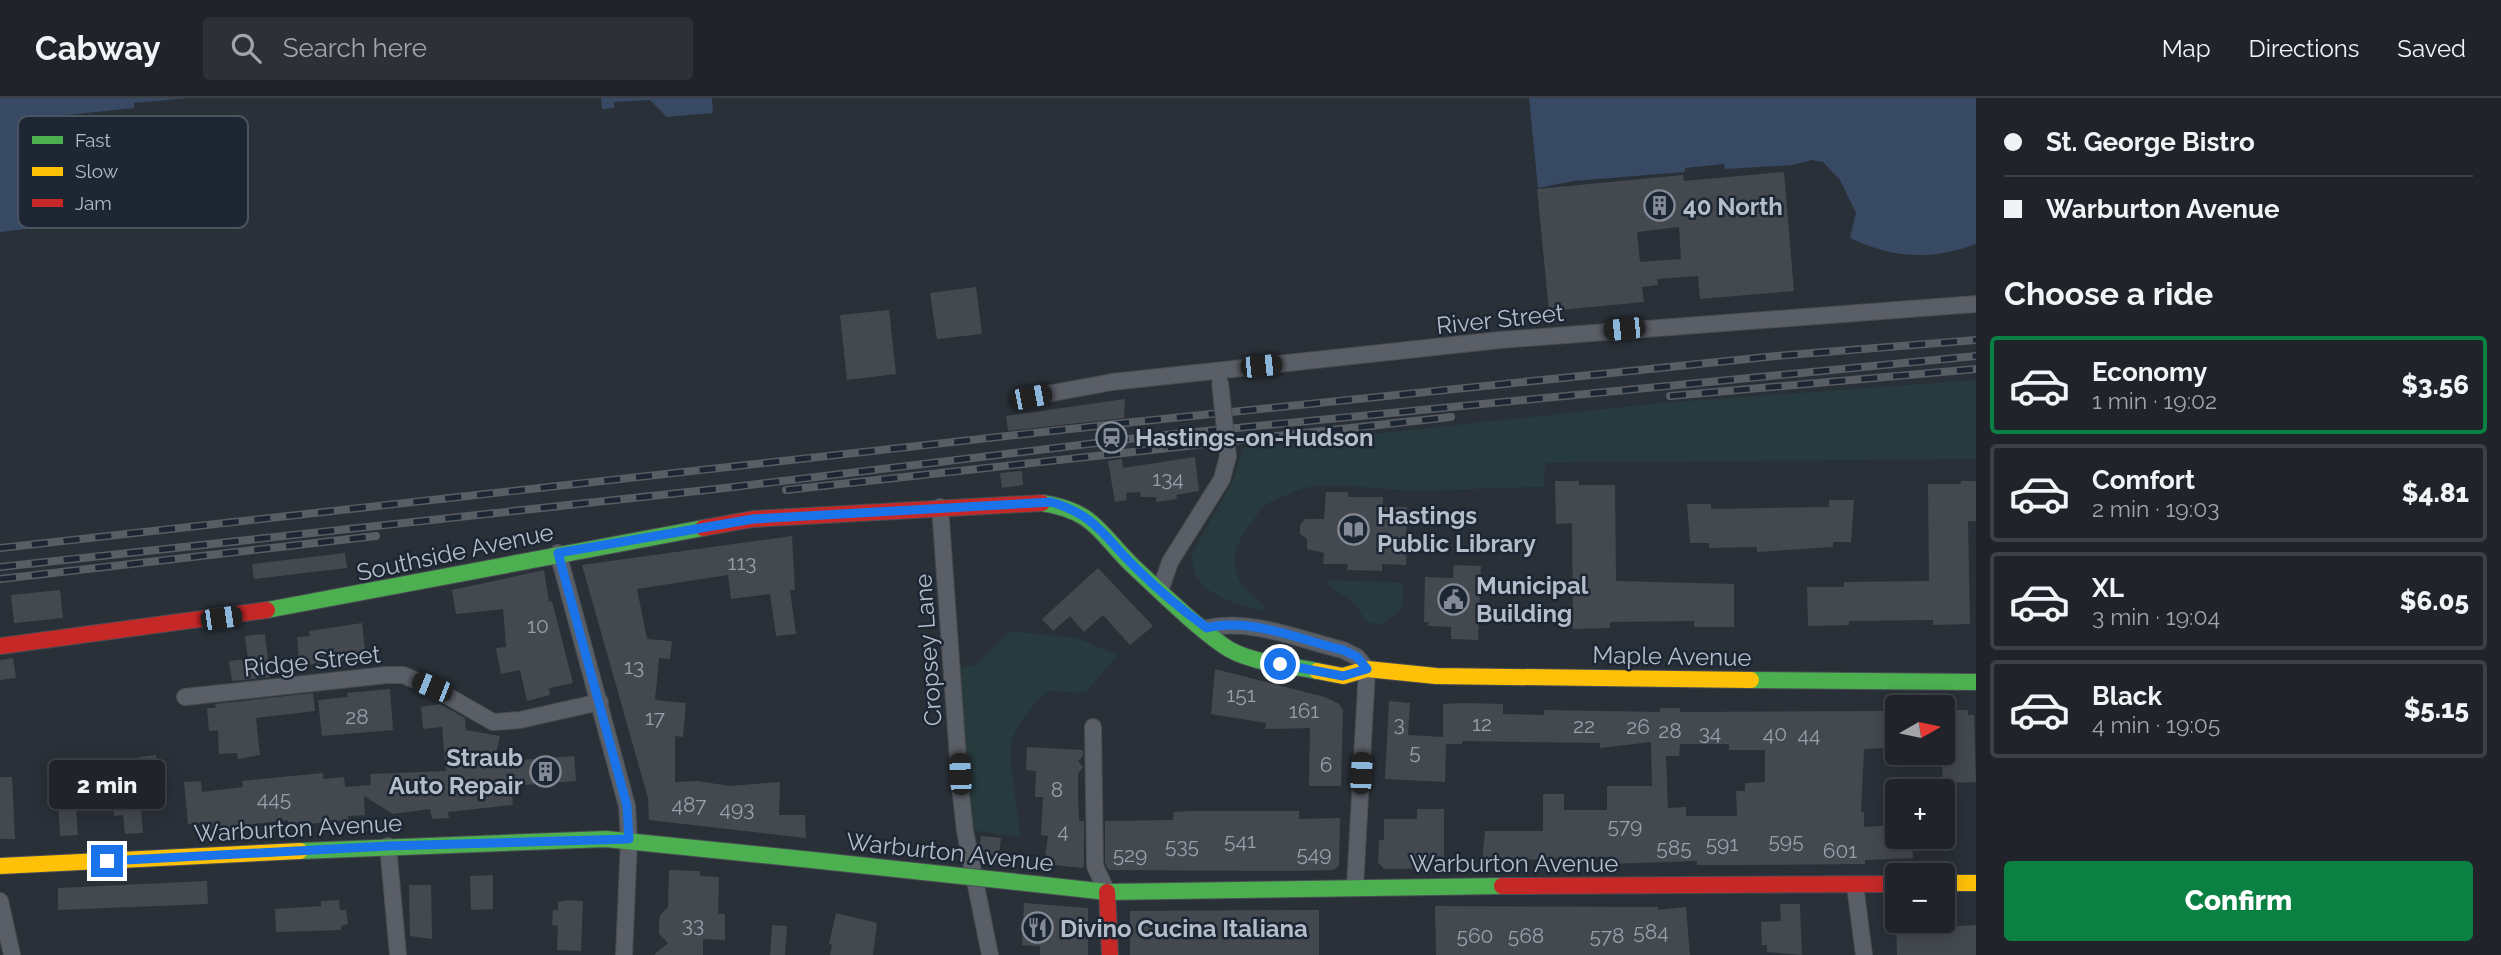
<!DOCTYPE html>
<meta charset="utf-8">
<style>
body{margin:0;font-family:Raleway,sans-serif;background:#2d3036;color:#f1f3f6;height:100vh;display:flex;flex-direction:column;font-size:26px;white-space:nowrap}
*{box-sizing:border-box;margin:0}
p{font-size:23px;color:#a2a4a8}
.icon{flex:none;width:38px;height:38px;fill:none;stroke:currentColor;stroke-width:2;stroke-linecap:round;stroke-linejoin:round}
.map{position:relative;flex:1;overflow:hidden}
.details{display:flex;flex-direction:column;background:#20242a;width:525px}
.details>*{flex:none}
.hud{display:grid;align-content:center;height:154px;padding:0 28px;background:#20242a}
.needle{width:46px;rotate:81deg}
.tools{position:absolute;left:1885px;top:597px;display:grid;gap:14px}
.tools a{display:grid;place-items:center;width:70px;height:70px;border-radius:7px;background:#20242a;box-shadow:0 4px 18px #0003,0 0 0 2px #3d4147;font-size:35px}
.end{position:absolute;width:32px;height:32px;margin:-16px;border:9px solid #1a73e8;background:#fff;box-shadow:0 0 0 4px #fff}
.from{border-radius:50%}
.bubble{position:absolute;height:49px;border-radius:7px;background:#20242a;box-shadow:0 4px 18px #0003,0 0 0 2px #3d4147;font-size:23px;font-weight:800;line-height:49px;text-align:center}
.car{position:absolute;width:21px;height:42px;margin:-21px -10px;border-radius:9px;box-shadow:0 0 5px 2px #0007;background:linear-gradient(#222 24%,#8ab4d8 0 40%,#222 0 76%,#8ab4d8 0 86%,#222 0)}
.hud b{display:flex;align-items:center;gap:24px;height:66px;font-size:26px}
.hud b+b{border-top:2px solid #3d4147}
.hud i{width:18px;height:18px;background:#f1f3f6}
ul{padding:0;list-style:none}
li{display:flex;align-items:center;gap:21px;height:98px;margin:0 14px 10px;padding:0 14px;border:4px solid #3d4147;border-radius:7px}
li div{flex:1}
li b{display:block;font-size:26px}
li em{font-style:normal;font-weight:800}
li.current{border-color:#0b8043}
li>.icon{width:63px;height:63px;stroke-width:1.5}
h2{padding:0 28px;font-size:32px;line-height:84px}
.button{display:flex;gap:14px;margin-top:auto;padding:14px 28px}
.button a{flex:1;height:80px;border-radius:7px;background:#0b8043;color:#fff;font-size:28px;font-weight:800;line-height:80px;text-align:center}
header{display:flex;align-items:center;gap:42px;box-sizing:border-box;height:98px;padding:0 35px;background:#20242a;border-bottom:2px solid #3d4147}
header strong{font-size:33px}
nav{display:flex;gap:38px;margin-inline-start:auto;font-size:24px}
.search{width:490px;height:63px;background:#2d3036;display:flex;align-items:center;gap:18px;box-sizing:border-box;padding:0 24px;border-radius:7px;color:#a2a4a8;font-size:26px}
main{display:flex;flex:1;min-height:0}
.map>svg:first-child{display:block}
.green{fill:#273a3e}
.water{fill:#384963}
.building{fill:#444950;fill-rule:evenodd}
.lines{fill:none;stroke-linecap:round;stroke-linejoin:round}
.street-casing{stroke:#484c53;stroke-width:18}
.fast-casing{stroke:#484c53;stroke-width:18}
.slow-casing{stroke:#484c53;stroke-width:18}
.jam-casing{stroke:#484c53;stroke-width:18}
.street{stroke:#5a5e66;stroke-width:16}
.fast{stroke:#4caf50;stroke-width:16}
.slow{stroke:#ffc107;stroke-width:16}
.jam{stroke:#c62828;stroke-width:16}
.rail-casing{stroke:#595d64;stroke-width:8}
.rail{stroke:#1d2633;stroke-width:5;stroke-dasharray:16;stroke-linecap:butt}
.street-bridge-casing{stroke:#484c53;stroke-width:18;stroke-linecap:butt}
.fast-bridge-casing{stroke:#484c53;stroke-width:18;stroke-linecap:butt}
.street-bridge{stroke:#5a5e66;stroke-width:16}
.fast-bridge{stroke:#4caf50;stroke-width:16}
.route{stroke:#1a73e8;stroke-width:9}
.labels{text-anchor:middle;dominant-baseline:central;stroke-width:5;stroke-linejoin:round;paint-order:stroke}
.number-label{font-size:21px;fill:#989fab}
.poi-label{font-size:24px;font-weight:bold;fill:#b4bcc9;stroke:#1d2633;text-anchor:start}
.street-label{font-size:24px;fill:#b4bcc9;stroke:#1d2633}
.key{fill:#1d2633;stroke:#4a5360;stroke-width:2}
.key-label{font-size:19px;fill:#b4bcc9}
</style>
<header>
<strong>Cabway</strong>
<div class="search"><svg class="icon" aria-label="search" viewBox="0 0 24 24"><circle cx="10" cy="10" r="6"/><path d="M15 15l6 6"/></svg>Search here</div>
<nav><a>Map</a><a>Directions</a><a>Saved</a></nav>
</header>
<main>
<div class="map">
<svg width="1976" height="857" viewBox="0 0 1976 857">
<rect width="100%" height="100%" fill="#2a3038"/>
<!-- green -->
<g class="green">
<path d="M 1976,282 L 1976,361 L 1545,365 L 1544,389 C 1498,389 1452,393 1406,392 C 1377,391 1331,385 1304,390 C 1300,391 1269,404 1266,407 C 1254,419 1234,445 1235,462 C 1235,495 1264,500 1266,513 C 1235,506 1189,496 1192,455 L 1232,385 L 1243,350 L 1660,305 Z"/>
<polygon points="1327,482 1403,485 1402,511 1381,527 1367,524 1354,505 1327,486"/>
<path d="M 1009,533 L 1077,540 L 1118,557 L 1085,595 L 1049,593 C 1035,605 1015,627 1011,646 C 1008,658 1019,721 1020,739 L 970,732 L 960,570 L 977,566 Z"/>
</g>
<!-- water -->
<g class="water">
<polygon points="0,0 189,0 134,5 134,10 58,18 42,33 53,128 0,134"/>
<polygon points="601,0 712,0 713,15 667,19 650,2 614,4 614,10 602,11"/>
<path d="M 1529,0 L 1976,0 L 1976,146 C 1931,163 1892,160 1850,140 L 1856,115 L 1840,82 L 1823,64 L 1812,62 L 1793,67 L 1725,71 L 1724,66 L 1685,70 L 1685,74 L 1573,83 L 1538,90 Z"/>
</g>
<!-- building -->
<g class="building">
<path d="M 1784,74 L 1794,193 L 1700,201 L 1698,178 L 1657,181 L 1658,187 L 1642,189 L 1644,204 L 1549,213 L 1537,91 L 1683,77 L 1684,83 ZM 1679,129 L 1681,161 L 1640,164 L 1637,134 Z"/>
<polygon points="976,189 982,236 937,241 930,195"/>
<polygon points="889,212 896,276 847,282 840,217"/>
<polygon points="1125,301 1124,320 1008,333 1006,318"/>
<polygon points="1195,359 1199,393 1176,397 1177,401 1156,404 1156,399 1141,399 1140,394 1126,395 1127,402 1115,404 1108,363 1122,361 1123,370"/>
<polygon points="1022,373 1023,387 1002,390 1000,375"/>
<polygon points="1555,383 1579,383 1579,387 1615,387 1616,483 1734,486 1734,529 1694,529 1694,523 1610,524 1610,530 1573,531 1572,425 1556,426"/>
<polygon points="1961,383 1976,383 1976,423 1968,423 1970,526 1933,527 1933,522 1849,523 1849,527 1808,528 1807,489 1844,489 1844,484 1929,483 1928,386 1961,386"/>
<polygon points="1326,394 1348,394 1348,399 1383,399 1383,409 1407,409 1406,467 1382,466 1382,473 1347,472 1348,466 1323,466 1324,455 1307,451 1307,441 1300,436 1300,427 1305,421 1324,421"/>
<polygon points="1829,402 1854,402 1851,444 1833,444 1833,449 1757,454 1757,449 1709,450 1709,445 1690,445 1687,406 1711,406 1711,411 1829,409"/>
<polygon points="792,438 795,492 790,492 796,536 776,538 770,496 731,501 728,477 637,491 647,541 672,543 670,561 659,560 655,602 686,605 683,639 675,638 675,684 697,683 730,688 780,684 779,717 805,717 806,740 649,722 648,700 582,467"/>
<polygon points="345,455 347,470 254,481 252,466"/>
<polygon points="1454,467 1481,468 1478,542 1451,541 1451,529 1428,528 1429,524 1424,524 1425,479 1453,480"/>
<polygon points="1098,470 1153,528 1130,547 1103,517 1084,534 1070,518 1053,533 1042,521"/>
<polygon points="544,472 549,504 552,503 573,585 549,590 550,597 527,603 520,572 501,576 496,550 506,549 503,511 456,516 452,492"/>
<polygon points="60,492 63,520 14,525 11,497"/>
<polygon points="362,525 366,559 363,561 306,567 299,563 297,539 310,538 309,533"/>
<polygon points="265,536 270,579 232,583 229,563 248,561 245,538"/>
<polygon points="13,560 16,580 0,582 0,562"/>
<polygon points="1215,571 1325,599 1339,606 1343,612 1341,688 1309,688 1310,630 1265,631 1266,625 1211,616"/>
<polygon points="390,591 393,632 322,638 318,602 348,599 347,595"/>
<polygon points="313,595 315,613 256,620 260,657 238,661 237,655 219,656 218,632 209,633 207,610 216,610 215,606"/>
<path d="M 1389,603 L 1410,605 L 1408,637 L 1443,639 L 1443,606 L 1462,605 L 1503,606 L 1503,616 L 1544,617 L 1544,612 L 1660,614 L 1660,610 L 1680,610 L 1680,614 L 1883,613 L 1883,620 L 1886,619 L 1886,650 L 1864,651 L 1861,714 L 1864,714 L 1864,729 L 1897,727 L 1897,738 L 1912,738 L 1913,760 L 1865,762 L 1865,766 L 1746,767 L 1697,767 L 1697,763 L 1608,766 L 1608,759 L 1482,763 L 1485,733 L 1543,733 L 1543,696 L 1564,696 L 1564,712 L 1607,712 L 1607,688 L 1652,688 L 1651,644 L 1600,650 L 1600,645 L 1462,643 L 1462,646 L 1446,646 L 1445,684 L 1385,681 ZM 1680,646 L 1729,646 L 1729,652 L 1765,652 L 1765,684 L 1745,685 L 1745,693 L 1736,693 L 1737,718 L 1686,718 L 1686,709 L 1668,710 L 1666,658 L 1679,658 Z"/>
<polygon points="440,606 465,620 466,632 500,638 494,664 574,658 576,683 511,688 513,707 448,714 449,720 432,721 430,711 393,716 364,698 365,717 348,718 348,722 288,728 288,722 209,732 208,724 188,726 184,684 201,683 202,694 243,689 242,683 323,675 323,681 344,679 345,689 371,687 370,676 446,673 442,629 423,631 421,609"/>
<polygon points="1947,612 1968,612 1968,617 1974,617 1976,684 1943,685 1942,667 1948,667"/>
<polygon points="1027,649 1083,652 1083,658 1078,663 1083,669 1078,676 1078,701 1079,723 1084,723 1084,768 1082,770 1044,766 1048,738 1041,737 1043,699 1035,699 1036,673 1026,672"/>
<polygon points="156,657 160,686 168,686 157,706 141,708 143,735 125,736 123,717 114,718 113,706 76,710 78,737 60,738 58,699 74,698 73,683 95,680 96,687 141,682 138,659"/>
<polygon points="0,679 12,679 15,741 0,741"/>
<polygon points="1417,711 1444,711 1444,770 1384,771 1378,764 1379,742 1384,742 1384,721 1417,721"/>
<polygon points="1190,713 1299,713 1299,721 1340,720 1339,767 1334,772 1288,773 1109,772 1105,766 1105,723 1173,722 1174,714"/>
<polygon points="981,738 1001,740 999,758 985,757 979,750"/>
<polygon points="669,772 700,773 700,778 719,779 718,816 725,816 725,842 703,841 703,857 654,857 668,845 659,836 659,824 660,817 668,809"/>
<polygon points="493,777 493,811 471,812 470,778"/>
<polygon points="207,783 208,806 58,812 58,790"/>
<polygon points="409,787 431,787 432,841 410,838"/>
<polygon points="339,802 340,812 346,812 348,826 341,828 341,832 276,834 275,811 321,808 321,803"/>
<polygon points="567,802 583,803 581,853 557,852 558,828 552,827 553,812 558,812 558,804"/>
<polygon points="1024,805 1088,810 1088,857 1040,857 1040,848 1022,847"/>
<polygon points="1780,806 1800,806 1802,857 1767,854 1767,847 1762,847 1761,824 1781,823"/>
<polygon points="1435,808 1658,809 1658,812 1686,809 1690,857 1436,857"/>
<polygon points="1291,812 1319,812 1319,857 1130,857 1130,813"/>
<polygon points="836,815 877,825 873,857 830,857 832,847 829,846"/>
<polygon points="1929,824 1939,825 1939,829 1976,827 1976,857 1897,857 1896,826"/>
<polygon points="772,827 787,828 785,857 770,857"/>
</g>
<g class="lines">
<defs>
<g id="street">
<polyline points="1031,299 1112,284 1500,242 1976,206"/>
<polyline points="940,409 960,688 965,733 990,857"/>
<polyline points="558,455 627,708 629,742 624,857"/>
<polyline points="1160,493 1170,464 1222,381 1228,358"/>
<path d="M 1207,530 C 1251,520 1301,542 1343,552 L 1357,559 L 1367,571 L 1355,789"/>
<polyline points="185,599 386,577 403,577 432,589 493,624 520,622 600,604"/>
<polyline points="1093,629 1095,768 1107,794"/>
<polyline points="388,748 398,857"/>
<polyline points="1855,787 1864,857"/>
<polyline points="0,803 12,857"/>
</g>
<g id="fast">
<path d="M 1042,405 C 1096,413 1100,437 1135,470 C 1163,496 1193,526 1224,548 C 1248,565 1289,567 1317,573"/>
<polyline points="267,512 703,430"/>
<polyline points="1751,582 1976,584"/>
<polyline points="300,753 606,741 812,762"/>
<polyline points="1035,786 1107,794 1502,788"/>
</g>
<g id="slow">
<polyline points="1317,573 1343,578 1367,571 1436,578 1751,582"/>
<polyline points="0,768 300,753"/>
<polyline points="1942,785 1976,785"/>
</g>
<g id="jam">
<polyline points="703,430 753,421 1042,405"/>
<polyline points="0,548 267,512"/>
<polyline points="1502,788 1897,786"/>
<polyline points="1107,794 1110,857"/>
</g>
</defs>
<!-- street casing -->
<use href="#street" class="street-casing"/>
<!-- fast casing -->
<use href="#fast" class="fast-casing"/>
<!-- slow casing -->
<use href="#slow" class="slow-casing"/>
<!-- jam casing -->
<use href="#jam" class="jam-casing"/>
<!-- street -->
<use href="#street" class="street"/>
<!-- fast -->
<use href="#fast" class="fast"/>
<!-- slow -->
<use href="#slow" class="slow"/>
<!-- jam -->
<use href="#jam" class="jam"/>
<defs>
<g id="rail">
<polyline points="1670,298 1976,271"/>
<polyline points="786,392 1451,319"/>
<polyline points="0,450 1124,325 1776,258 1976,242"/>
<polyline points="0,469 725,390 1154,338 1976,258"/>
<polyline points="0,481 376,438"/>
</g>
</defs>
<!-- rail casing -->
<use href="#rail" class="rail-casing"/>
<!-- rail -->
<use href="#rail" class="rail"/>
<defs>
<polyline id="street-bridge" points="1220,284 1228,358"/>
<polyline id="fast-bridge" points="812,762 1035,786"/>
</defs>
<!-- street-bridge casing -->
<use href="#street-bridge" class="street-bridge-casing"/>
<!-- fast-bridge casing -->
<use href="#fast-bridge" class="fast-bridge-casing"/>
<!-- street-bridge -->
<use href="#street-bridge" class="street-bridge"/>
<!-- fast-bridge -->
<use href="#fast-bridge" class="fast-bridge"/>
</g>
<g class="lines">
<!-- route -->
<path class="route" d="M 107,763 L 388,748 L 629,741 L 627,708 L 558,455 L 753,421 L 1051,404 C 1096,417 1105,440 1136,470 C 1158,492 1182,512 1207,530 C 1250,519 1301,542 1343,552 L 1357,559 L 1367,571 L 1343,578 L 1280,566"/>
</g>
<!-- icons -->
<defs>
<symbol id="building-ring" viewBox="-11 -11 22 22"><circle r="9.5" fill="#1d2633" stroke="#848b96" stroke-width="1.5"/><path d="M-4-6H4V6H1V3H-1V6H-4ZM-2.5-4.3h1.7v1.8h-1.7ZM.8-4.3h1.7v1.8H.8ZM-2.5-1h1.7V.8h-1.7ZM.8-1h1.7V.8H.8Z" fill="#848b96"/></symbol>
<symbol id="station-ring" viewBox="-11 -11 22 22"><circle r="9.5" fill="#1d2633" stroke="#848b96" stroke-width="1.5"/><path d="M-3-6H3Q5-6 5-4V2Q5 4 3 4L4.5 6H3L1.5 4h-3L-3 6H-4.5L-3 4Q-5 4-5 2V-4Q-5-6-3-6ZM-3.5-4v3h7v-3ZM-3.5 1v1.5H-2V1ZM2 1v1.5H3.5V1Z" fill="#848b96"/></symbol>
<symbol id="library-ring" viewBox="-11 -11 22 22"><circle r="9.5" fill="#1d2633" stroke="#848b96" stroke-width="1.5"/><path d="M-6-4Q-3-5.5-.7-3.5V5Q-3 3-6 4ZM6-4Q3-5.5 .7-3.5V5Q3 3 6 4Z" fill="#848b96"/></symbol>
<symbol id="civic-ring" viewBox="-11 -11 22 22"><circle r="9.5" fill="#1d2633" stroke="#848b96" stroke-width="1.5"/><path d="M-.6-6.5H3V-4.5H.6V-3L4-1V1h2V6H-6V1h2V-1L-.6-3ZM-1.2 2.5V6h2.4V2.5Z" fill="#848b96"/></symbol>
<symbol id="restaurant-ring" viewBox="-11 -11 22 22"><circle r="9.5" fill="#1d2633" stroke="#848b96" stroke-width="1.5"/><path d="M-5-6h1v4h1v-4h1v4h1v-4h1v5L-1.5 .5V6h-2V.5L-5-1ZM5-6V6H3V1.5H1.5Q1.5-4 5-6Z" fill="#848b96"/></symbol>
</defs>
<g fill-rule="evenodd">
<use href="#building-ring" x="1642" y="90" width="35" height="35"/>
<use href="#station-ring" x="1094" y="322" width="35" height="35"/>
<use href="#library-ring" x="1336" y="414" width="35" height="35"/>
<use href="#civic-ring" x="1436" y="484" width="35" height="35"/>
<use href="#building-ring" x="528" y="656" width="35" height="35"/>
<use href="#restaurant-ring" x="1020" y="812" width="35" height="35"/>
</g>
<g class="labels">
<!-- number labels -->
<g class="number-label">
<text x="1168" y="380">134</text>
<text x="742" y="464">113</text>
<text x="538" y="527">10</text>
<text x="634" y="568">13</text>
<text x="1241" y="596">151</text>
<text x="1304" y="612">161</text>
<text x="357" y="618">28</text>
<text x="655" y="619">17</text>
<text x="1399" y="625">3</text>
<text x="1482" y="625">12</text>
<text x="1584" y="627">22</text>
<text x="1638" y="628">26</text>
<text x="1670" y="632">28</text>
<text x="1710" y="634">34</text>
<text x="1775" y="635">40</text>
<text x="1809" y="636">44</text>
<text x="1415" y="653">5</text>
<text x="1326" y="666">6</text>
<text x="1057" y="691">8</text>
<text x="274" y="700">445</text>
<text x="689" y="706">487</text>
<text x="737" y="710">493</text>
<text x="1625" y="727">579</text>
<text x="1063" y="732">4</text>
<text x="1240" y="742">541</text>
<text x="1786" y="742">595</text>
<text x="1722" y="745">591</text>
<text x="1182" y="747">535</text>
<text x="1674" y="749">585</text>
<text x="1840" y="752">601</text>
<text x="1314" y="755">549</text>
<text x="1130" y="756">529</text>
<text x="693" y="826">33</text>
<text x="1651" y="833">584</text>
<text x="1475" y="837">560</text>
<text x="1526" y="837">568</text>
<text x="1607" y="837">578</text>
</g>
<!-- poi labels -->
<g class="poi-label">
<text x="1683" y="108">40 North</text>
<text x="1135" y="339">Hastings-on-Hudson</text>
<text x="1377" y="417">Hastings<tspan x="1377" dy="28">Public Library</tspan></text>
<text x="1476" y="487">Municipal<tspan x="1476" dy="28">Building</tspan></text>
<text x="523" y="659" text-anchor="end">Straub<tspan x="523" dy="28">Auto Repair</tspan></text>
<text x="1060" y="830">Divino Cucina Italiana</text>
</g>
<!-- street labels -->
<g class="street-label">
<text transform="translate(1500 221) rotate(-6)">River Street</text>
<text transform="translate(455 454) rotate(-12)">Southside Avenue</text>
<text transform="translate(928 552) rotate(-94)">Cropsey Lane</text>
<text transform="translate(1672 558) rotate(1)">Maple Avenue</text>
<text transform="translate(312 563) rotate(-6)">Ridge Street</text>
<text transform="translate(298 730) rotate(-3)">Warburton Avenue</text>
<text transform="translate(950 754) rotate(6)">Warburton Avenue</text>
<text x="1514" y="765">Warburton Avenue</text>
</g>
</g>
<!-- legend -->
<rect x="18" y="18" width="230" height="112" rx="10" class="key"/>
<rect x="32" y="38" width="31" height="8" fill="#4caf50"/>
<rect x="32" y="69" width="31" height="9" fill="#ffc107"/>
<rect x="32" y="101" width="31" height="8" fill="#c62828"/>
<g class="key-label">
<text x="75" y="49">Fast</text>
<text x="75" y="80">Slow</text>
<text x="75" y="112">Jam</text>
</g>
</svg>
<div class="tools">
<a><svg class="needle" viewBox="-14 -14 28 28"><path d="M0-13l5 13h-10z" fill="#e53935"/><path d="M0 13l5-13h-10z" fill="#a2a4a8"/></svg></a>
<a>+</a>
<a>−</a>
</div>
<i class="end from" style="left:1280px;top:566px"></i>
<i class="end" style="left:107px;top:763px"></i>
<div class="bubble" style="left:49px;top:662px;width:116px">2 min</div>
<i class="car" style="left:1624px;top:231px;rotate:264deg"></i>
<i class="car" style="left:1261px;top:268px;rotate:84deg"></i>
<i class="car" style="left:1031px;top:299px;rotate:79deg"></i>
<i class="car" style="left:221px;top:520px;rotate:82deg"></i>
<i class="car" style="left:432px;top:589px;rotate:292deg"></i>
<i class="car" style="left:1361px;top:675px;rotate:3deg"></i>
<i class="car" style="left:960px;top:676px;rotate:357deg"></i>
</div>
<section class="details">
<div class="hud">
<b><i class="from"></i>St. George Bistro</b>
<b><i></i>Warburton Avenue</b>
</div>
<h2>Choose a ride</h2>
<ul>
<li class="current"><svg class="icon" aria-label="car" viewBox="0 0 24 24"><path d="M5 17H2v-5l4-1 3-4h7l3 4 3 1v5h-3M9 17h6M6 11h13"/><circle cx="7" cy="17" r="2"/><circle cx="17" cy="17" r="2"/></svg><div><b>Economy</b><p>1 min · 19:02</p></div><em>$3.56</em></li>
<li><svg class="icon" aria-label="car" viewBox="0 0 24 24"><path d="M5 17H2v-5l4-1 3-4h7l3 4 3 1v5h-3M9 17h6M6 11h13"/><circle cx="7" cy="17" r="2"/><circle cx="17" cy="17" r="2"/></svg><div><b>Comfort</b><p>2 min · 19:03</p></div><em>$4.81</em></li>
<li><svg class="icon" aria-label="car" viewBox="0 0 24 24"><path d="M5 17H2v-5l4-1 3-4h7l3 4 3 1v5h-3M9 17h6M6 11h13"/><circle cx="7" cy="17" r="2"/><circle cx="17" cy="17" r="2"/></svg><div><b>XL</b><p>3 min · 19:04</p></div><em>$6.05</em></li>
<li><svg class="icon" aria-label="car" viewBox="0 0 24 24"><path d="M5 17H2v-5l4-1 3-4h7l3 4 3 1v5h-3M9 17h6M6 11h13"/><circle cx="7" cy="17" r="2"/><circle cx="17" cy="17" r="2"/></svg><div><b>Black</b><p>4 min · 19:05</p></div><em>$5.15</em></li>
</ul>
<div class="button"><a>Confirm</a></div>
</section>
</main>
